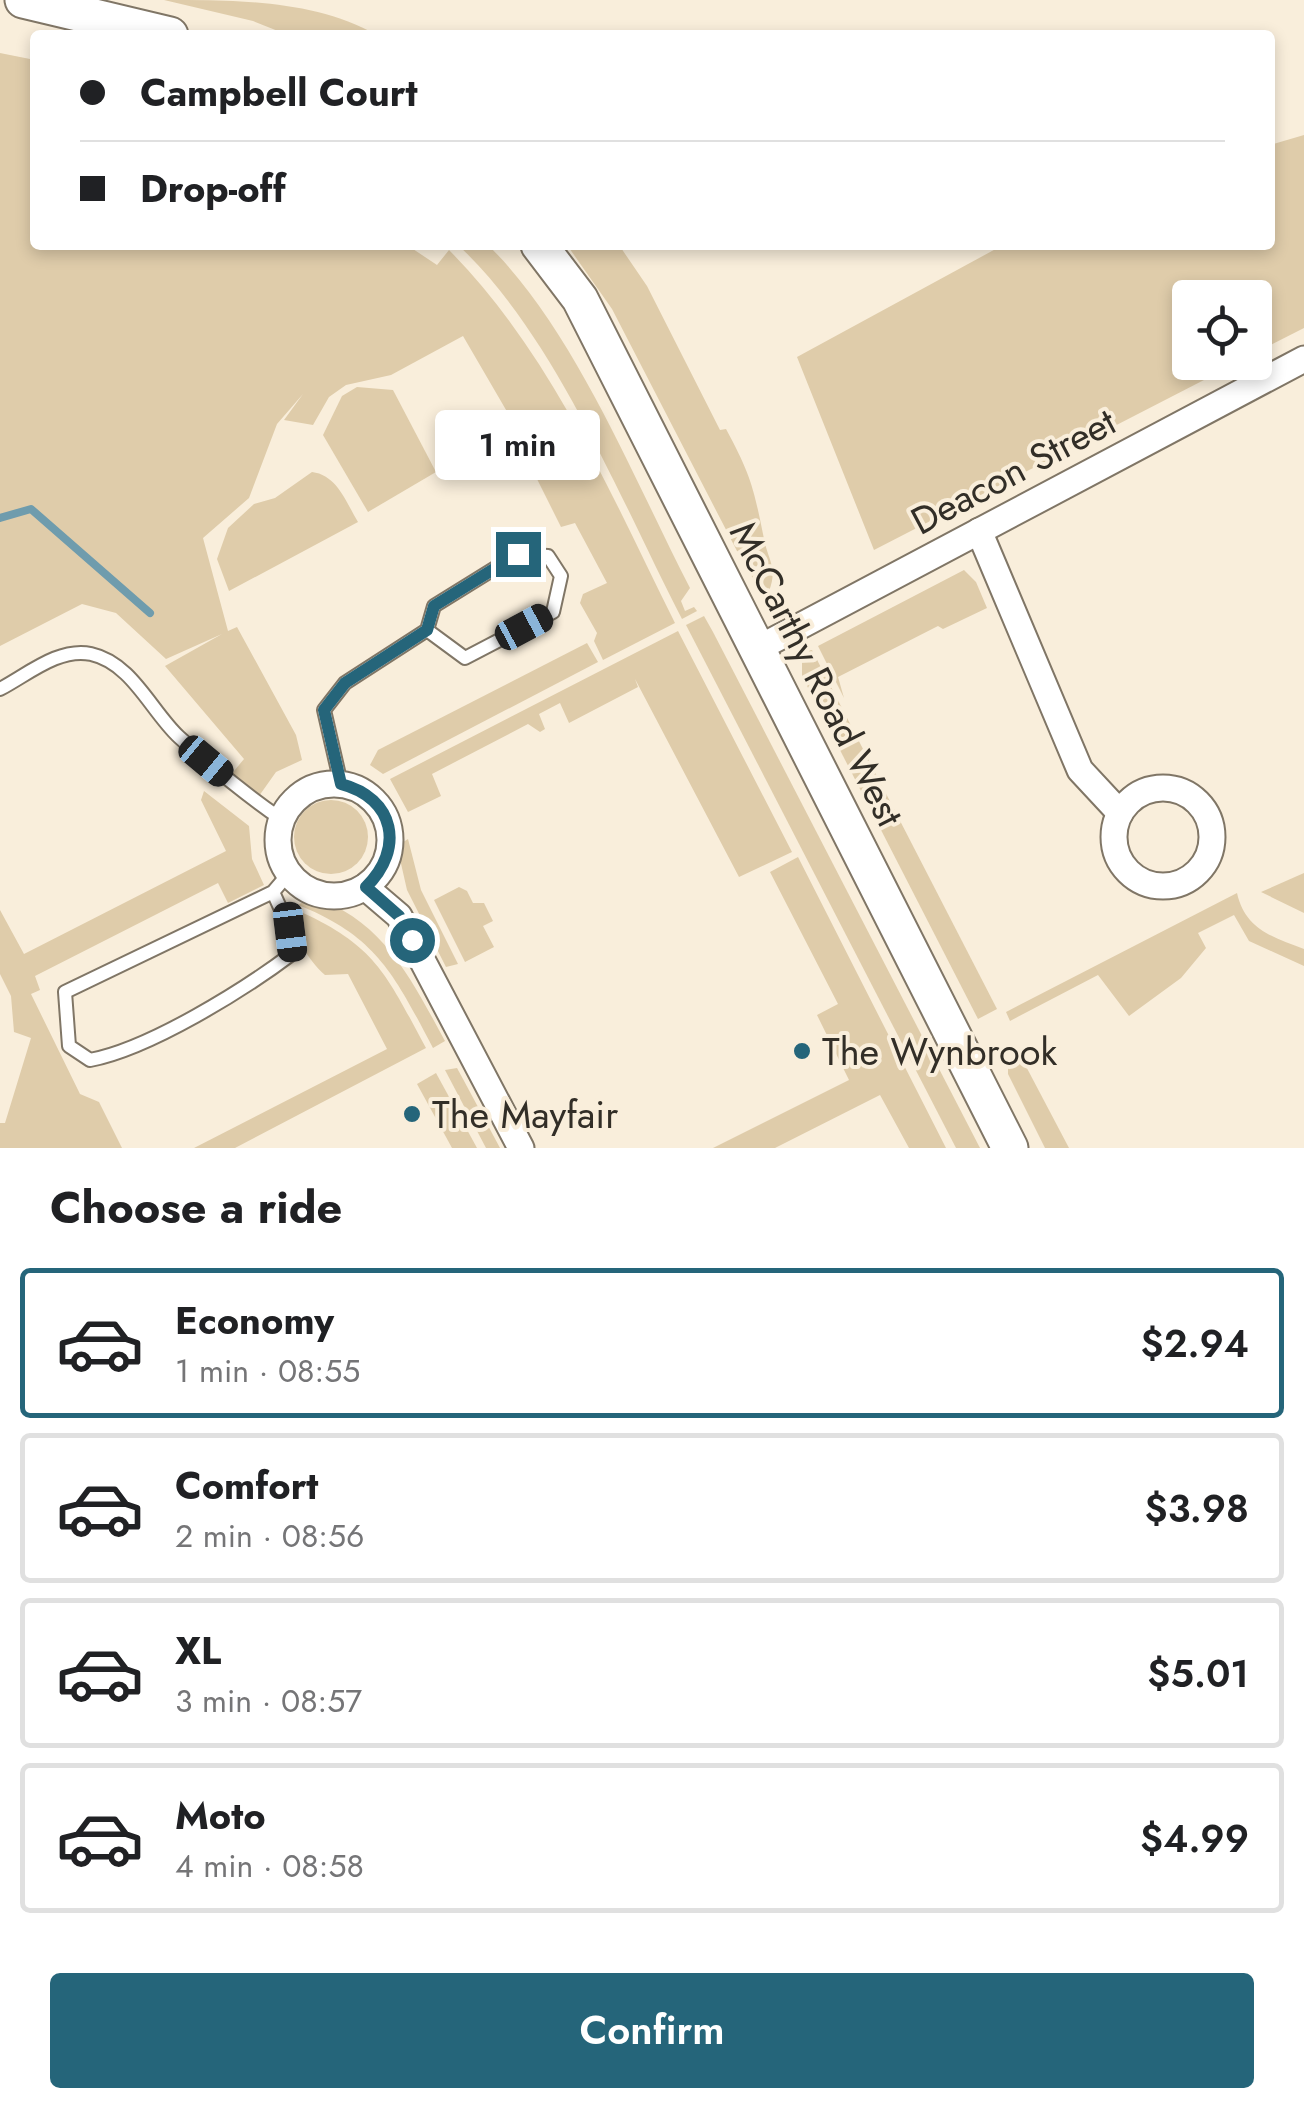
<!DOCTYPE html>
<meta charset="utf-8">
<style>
body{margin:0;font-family:Jost,sans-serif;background:#f6f6f6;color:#202124;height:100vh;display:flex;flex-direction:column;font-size:38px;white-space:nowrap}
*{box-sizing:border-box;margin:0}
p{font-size:32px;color:#757577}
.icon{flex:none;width:55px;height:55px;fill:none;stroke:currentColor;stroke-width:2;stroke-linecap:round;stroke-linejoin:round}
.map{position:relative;height:1148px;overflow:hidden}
.sheet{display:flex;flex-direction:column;background:#fff;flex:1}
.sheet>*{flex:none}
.hud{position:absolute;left:30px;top:30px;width:1245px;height:220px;border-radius:10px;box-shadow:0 5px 15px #0003;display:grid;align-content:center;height:220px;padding:0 50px;background:#fff}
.fabs{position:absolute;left:1172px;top:280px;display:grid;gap:20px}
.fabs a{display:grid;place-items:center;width:100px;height:100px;border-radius:10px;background:#fff;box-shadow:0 5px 15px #0003;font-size:50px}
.end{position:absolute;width:45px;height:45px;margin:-22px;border:12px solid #25657a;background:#fff;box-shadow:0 0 0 5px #fff}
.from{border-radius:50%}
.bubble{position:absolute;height:70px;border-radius:10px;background:#fff;box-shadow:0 5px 15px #0003;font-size:32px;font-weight:600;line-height:70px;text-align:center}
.car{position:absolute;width:30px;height:60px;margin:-30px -15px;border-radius:12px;box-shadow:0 0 8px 2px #0007;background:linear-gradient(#222 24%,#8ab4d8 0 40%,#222 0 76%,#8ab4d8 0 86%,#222 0)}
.hud b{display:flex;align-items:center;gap:35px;height:95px;font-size:38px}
.hud b+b{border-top:2px solid #e0e0e0}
.hud i{width:25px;height:25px;background:#202124}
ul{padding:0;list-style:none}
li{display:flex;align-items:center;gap:30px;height:150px;margin:0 20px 15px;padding:0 30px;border:5px solid #e0e0e0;border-radius:10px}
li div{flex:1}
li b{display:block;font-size:38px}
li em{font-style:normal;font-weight:600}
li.selected{border-color:#25657a}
li>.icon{width:90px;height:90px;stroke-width:1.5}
h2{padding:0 50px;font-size:45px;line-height:120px}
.button{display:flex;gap:20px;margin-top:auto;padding:20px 50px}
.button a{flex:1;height:115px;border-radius:10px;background:#25657a;color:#fff;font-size:40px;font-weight:600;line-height:115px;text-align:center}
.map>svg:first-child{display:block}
.green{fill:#dfccaa}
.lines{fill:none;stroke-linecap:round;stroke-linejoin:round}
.stream{stroke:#6f9cad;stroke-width:8}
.lane-casing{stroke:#807666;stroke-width:16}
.street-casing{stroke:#807666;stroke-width:29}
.secondary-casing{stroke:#807666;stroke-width:39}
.lane{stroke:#fff;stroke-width:12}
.street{stroke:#fff;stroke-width:25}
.secondary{stroke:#fff;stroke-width:35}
.route{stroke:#25657a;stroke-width:12}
.poi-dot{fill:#25657a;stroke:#f9eedb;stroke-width:4}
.labels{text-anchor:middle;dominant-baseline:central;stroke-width:8;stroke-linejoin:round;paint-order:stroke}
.street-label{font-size:38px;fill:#322e27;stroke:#f9eedb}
.poi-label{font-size:38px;fill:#322e27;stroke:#f9eedb;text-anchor:start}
</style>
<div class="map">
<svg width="1304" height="1148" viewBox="0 0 1304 1148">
<rect width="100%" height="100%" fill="#f9eedb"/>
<!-- green -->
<g class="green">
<path d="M 164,0 C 237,0 314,0 377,35 L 288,35 L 253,21 Z"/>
<path d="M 0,53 L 35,60 L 35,245 L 407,245 L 437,265 L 449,250 C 552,354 610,493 675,623 L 603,660 L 594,641 L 597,633 L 580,603 L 583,594 L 607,583 L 575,523 L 561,527 L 537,479 L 534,458 L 463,336 L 391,375 L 346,385 L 329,397 L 313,425 L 284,420 L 303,394 L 277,424 L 249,498 L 203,538 L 228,631 L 237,627 L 296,735 L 302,760 L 276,772 L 259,796 L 229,777 L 244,759 L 165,666 L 222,634 L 166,659 L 116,613 L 82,604 L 0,646 Z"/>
<polygon points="1304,135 1304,328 1255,353 1255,298 1190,298 1190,362 1237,363 874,550 797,357 1003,245 1270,245 1270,145"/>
<path d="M 458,245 L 488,245 C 575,330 634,480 690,588 L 681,601 L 685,611 L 694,607 L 697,611 L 682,619 C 621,501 555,335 458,245 Z"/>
<path d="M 567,245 L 619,245 L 647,286 L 720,430 L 726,429 C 751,475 754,489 764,539 C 768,560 778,568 769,591 L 754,580 L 737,551 L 612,309 Z"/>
<polygon points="357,387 393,390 436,472 368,512 323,435 342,396"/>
<path d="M 312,472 C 337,475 346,502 358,522 L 229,591 L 217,559 L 228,528 L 254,504 L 275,498 Z"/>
<polygon points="964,570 976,582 987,608 943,629 938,626 838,677 844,698 818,646"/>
<polygon points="704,616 713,632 980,1148 956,1148 686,625"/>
<polygon points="678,631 792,852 739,877 635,679 638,687 569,723 560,703 539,714 545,729 540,732 528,724 432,774 441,796 408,812 390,779"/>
<polygon points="587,643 598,662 383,774 370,765 378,750"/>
<polygon points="812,650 997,1009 978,1019 802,676 802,652"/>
<polygon points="204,791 249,826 252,859 264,885 228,903 218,883 35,976 40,990 31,994 80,1094 99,1102 122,1148 0,1148 0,1123 5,1123 31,1038 14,1032 11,996 0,974 0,910 24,954 226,851 201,800"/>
<circle cx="331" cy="837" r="37"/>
<polygon points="408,839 421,890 458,964 446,967 407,890 397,846"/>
<polygon points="798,857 946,1148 909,1148 880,1095 775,1148 713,1148 849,1080 817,1015 838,1004 770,872"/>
<polygon points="1304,873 1304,913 1261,892"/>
<polygon points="459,887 467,891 473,903 484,903 493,921 483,926 494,947 465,962 434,900"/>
<path d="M 1237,893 C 1245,929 1272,937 1304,949 L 1304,966 L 1249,941 L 1234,915 L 1198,933 L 1206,948 L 1181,978 L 1129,1016 L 1098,975 L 1010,1021 L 1006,1012 Z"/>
<path d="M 311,897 C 383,918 412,981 445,1041 L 433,1048 C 395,976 377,936 298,905 Z"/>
<path d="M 290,907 C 375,944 384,970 426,1048 L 235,1148 L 194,1148 L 387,1049 L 348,974 L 325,975 C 307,960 294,932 285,910 Z"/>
<polygon points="1020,1055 1069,1148 1045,1148 1008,1074 1008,1063"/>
<polygon points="457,1068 463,1079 500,1148 486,1148 445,1070"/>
<polygon points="436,1073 477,1148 452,1148 417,1084"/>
</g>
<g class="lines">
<!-- stream -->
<polyline class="stream" points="0,518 31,509 150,613"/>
<defs>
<g id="lane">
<path d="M 0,689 C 27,675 59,647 91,654 C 132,663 151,711 179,737 C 212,767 245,794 281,819"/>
<polyline points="341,784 324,710 345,683 427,630 465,658 553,612 561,576 548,556 518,554 434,606 427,630"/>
<path d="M 273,892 L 291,932 L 293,953 C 244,990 149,1049 90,1060 L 69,1046 L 65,992 L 273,892 L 290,872"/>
</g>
<g id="street">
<polyline points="979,531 1080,770 1120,813"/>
<polyline points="757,649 1304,359"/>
<circle cx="334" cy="840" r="56"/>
<circle cx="1163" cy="837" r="49"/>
<polyline points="365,887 399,916 521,1148"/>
</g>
<g id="secondary">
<polyline points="23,0 170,35"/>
<polyline points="539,245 580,299 1010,1148"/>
</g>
</defs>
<!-- lane casing -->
<use href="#lane" class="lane-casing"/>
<!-- street casing -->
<use href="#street" class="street-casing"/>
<!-- secondary casing -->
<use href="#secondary" class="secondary-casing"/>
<!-- lane -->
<use href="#lane" class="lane"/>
<!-- street -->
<use href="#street" class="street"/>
<!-- secondary -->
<use href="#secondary" class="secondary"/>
</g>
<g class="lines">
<!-- route -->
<path class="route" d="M 412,940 L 399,916 L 366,887 C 405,849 395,798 341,784 L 324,710 L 345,683 L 427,630 L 434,606 L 518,554"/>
</g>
<!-- markers -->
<g class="poi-dot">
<circle cx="802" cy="1051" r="10"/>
<circle cx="412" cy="1114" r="10"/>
</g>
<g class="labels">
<!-- street labels -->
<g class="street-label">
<text transform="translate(1013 471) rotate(-28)">Deacon Street</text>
<text transform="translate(817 674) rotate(63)">McCarthy Road West</text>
</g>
<!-- poi labels -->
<g class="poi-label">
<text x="822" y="1051">The Wynbrook</text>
<text x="432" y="1114">The Mayfair</text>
</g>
</g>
</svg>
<div class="fabs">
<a><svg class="icon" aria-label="locate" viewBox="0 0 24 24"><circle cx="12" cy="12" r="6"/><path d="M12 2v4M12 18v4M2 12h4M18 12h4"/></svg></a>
</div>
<i class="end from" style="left:412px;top:940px"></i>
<i class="end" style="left:518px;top:554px"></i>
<div class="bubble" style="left:435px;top:410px;width:165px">1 min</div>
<i class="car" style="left:524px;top:627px;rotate:62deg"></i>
<i class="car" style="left:206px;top:761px;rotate:130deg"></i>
<i class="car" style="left:290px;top:932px;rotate:173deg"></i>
<div class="hud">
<b><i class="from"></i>Campbell Court</b>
<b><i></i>Drop-off</b>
</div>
</div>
<section class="sheet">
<h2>Choose a ride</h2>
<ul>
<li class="selected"><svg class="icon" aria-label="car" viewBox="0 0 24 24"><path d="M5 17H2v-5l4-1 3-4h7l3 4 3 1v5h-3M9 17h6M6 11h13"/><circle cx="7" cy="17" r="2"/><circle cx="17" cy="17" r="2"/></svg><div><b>Economy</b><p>1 min · 08:55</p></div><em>$2.94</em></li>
<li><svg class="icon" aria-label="car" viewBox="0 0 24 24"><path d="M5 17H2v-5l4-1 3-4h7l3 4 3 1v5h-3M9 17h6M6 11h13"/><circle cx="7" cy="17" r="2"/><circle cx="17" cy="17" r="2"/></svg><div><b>Comfort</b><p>2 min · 08:56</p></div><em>$3.98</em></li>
<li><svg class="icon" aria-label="car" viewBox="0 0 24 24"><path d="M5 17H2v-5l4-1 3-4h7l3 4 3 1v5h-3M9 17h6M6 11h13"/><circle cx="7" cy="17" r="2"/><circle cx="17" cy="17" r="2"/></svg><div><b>XL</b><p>3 min · 08:57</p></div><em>$5.01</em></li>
<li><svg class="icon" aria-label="car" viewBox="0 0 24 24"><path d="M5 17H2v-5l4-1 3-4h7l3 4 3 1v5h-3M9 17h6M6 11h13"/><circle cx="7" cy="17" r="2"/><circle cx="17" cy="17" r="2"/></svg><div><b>Moto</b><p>4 min · 08:58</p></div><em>$4.99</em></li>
</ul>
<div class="button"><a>Confirm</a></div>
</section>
